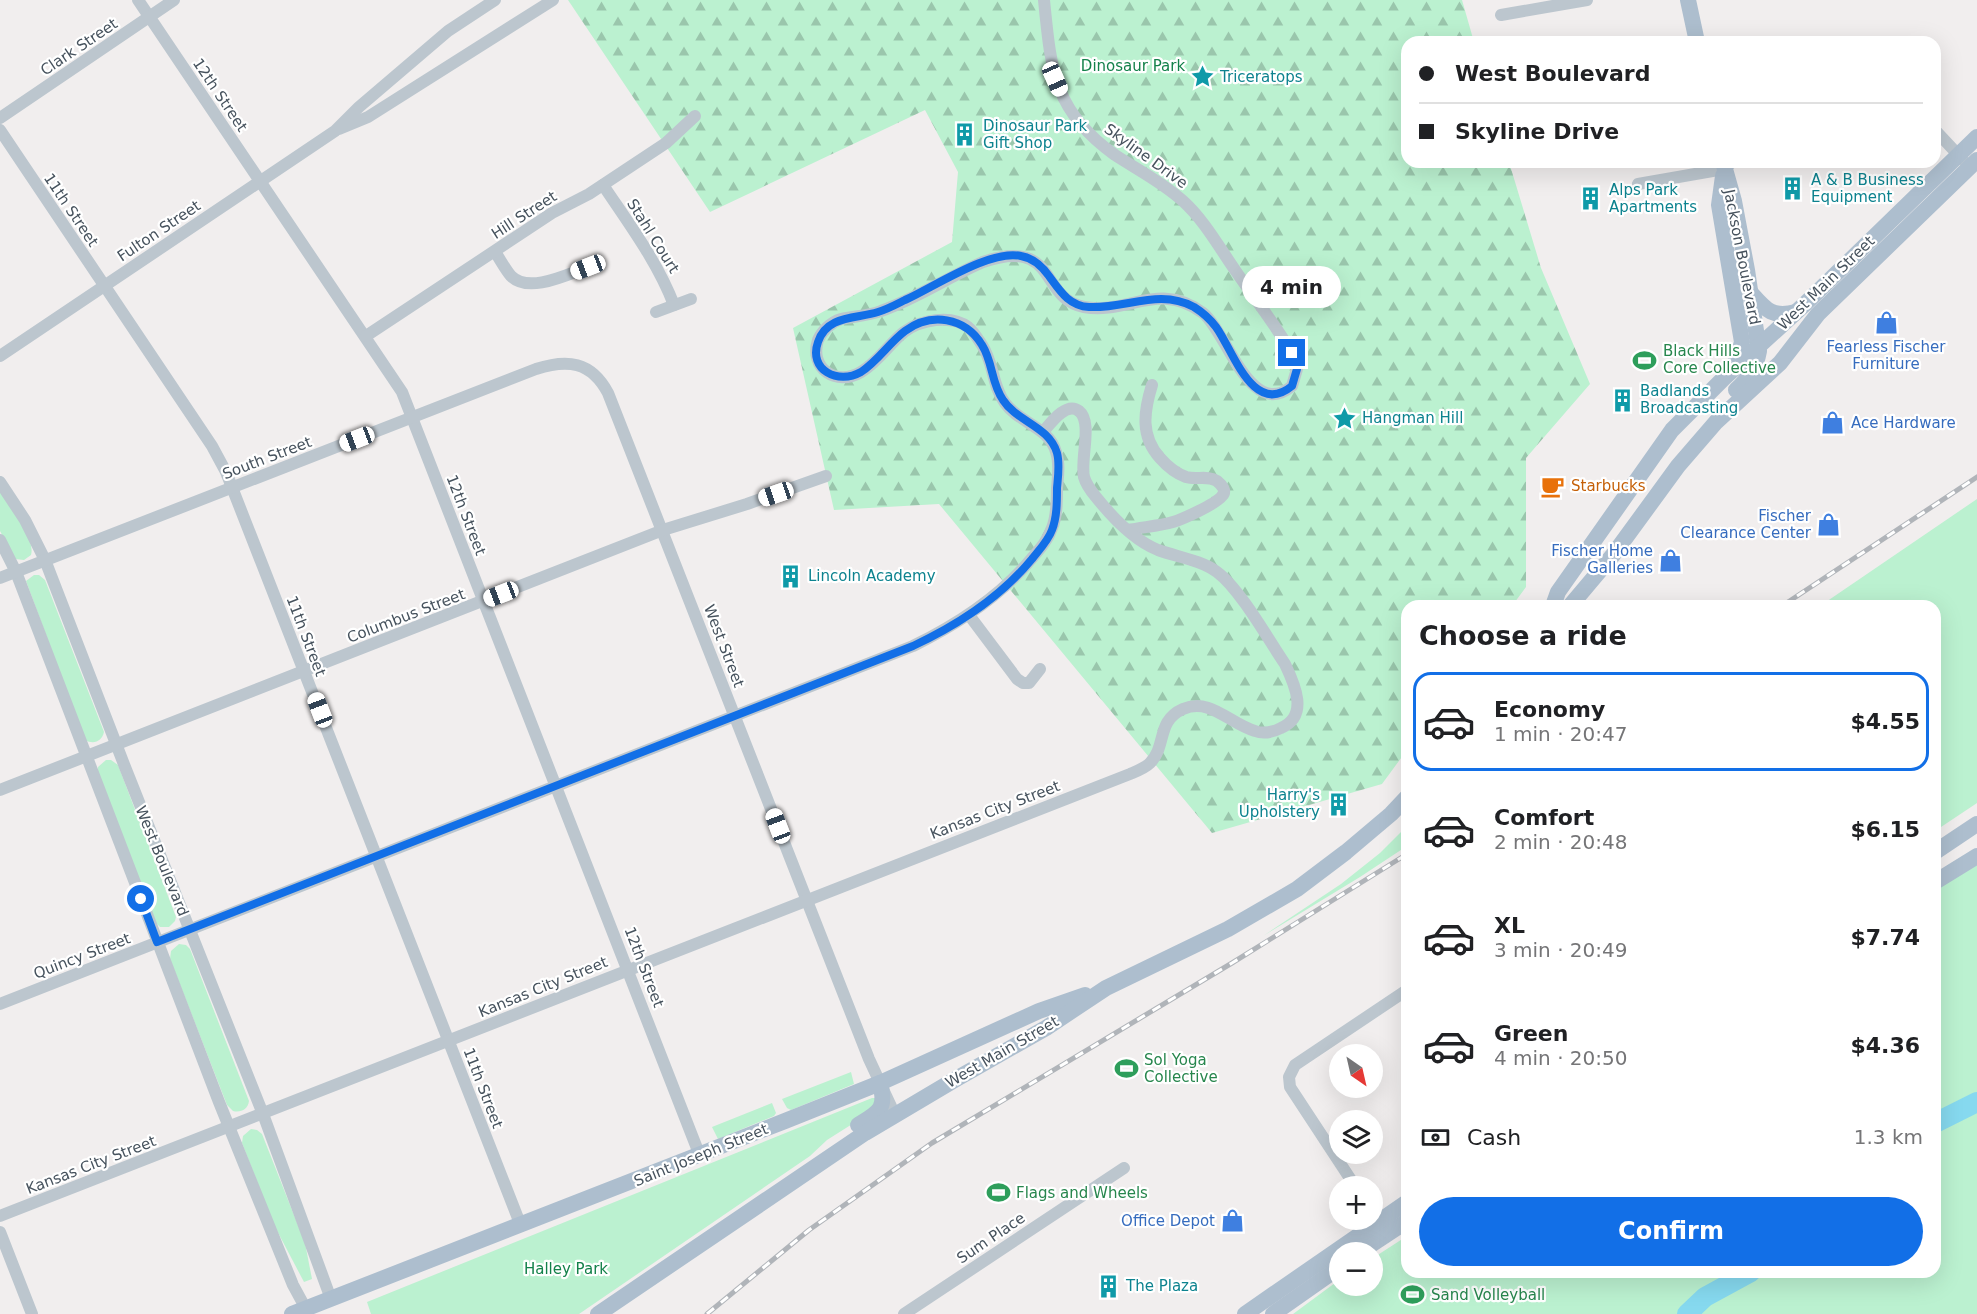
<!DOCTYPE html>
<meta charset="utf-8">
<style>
body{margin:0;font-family:"DejaVu Sans",sans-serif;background:#f6f6f6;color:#202124;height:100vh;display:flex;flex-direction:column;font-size:22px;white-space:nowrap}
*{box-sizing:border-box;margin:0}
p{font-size:20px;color:#757577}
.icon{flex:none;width:33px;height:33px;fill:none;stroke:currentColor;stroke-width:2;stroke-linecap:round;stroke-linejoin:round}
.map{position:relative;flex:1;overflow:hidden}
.side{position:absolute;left:1401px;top:600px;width:540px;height:678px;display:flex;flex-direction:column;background:#fff;border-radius:18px;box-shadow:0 6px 24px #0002}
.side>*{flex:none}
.top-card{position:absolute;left:1401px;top:36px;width:540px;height:132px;border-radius:18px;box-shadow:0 6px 24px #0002;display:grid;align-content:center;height:132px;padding:0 18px;background:#fff}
.needle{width:39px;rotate:146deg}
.tools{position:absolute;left:1329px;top:1044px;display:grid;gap:12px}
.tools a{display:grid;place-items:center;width:54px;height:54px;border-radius:50%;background:#fff;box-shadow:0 6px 24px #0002;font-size:30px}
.end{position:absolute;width:27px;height:27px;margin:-14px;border:8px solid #126fe7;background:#fff;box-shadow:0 0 0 3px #fff}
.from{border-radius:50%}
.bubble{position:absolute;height:42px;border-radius:21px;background:#fff;box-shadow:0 6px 24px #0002;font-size:20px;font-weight:700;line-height:42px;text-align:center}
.car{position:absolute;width:18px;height:36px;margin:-18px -9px;border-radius:8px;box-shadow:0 0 4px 2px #0007;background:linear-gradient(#fff 24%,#345 0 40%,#fff 0 76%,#345 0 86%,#fff 0)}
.top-card b{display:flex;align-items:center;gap:21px;height:57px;font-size:22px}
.top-card b+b{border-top:2px solid #e0e0e0}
.top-card i{width:15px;height:15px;background:#202124}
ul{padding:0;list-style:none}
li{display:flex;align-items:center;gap:18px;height:99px;margin:0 12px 9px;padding:0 6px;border:3px solid transparent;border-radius:18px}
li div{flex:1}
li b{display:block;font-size:22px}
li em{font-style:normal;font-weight:700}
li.selected{border-color:#126fe7}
li>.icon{width:54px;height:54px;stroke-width:1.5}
h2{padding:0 18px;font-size:27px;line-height:72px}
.pay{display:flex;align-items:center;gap:15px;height:66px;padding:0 18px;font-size:22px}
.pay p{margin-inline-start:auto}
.cta{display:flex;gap:12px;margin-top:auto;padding:12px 18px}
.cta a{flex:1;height:69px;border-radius:36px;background:#126fe7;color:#fff;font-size:24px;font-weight:700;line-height:69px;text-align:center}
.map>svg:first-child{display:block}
.green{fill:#bbf1d0}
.forest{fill:url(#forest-firs)}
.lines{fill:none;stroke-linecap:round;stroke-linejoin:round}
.river{stroke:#86d9ef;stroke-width:20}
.minor{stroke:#bcc6ce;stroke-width:12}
.major{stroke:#adbece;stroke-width:16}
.rail-casing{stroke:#b0b4b9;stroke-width:5}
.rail{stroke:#fff;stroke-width:3;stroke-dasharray:9;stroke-linecap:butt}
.route{stroke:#126fe7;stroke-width:8}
.labels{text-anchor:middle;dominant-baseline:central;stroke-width:4.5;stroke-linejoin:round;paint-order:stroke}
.street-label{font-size:15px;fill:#46525d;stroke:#fff}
.park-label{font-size:15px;fill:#13814a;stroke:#fff}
.culture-label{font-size:15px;fill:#0d838f;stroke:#fff;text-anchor:start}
.shop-label{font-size:15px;fill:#366cbe;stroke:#fff;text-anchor:end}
.leisure-label{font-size:15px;fill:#27864d;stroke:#fff;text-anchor:start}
.food-label{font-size:15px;fill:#c56008;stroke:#fff;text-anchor:start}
</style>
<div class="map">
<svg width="1977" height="1314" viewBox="0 0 1977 1314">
<defs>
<pattern id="forest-firs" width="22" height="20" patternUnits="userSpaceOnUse" patternTransform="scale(1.5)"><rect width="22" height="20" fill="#bbf1d0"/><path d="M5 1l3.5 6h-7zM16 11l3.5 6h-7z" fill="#9ac6ac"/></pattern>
</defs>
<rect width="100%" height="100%" fill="#f1eeee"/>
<!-- green -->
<g class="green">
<path d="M 0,491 C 9,505 36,538 31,555 L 24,560 L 15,559 L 0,531 Z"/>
<polygon points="1977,499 1977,803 1935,831 1935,606 1820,606"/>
<path d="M 34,575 L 39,575 L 45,580 L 104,732 C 102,741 94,745 85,740 L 26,581 Z"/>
<polygon points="106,760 111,760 118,765 176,917 175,921 169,927 160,927 156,923 97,774 98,767"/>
<polygon points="1407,826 1407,846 1360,877 1263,936 1341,884 1380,853"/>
<polygon points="1977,861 1977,1314 1293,1314 1339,1280 1340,1286 1372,1286 1373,1258 1407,1236 1407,1272 1935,1272 1935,888"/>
<path d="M 179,944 L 186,945 L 190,949 L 249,1101 C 248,1109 241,1113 233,1111 L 227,1105 L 170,959 L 171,951 Z"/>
<polygon points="851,1072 854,1084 791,1110 787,1108 782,1099"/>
<polygon points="872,1098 876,1098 876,1109 827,1140 810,1156 579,1314 371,1314 367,1302"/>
<polygon points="772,1103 776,1113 774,1116 718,1139 712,1127"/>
<polygon points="251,1129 257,1130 262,1134 305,1243 312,1279 304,1282 274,1225 242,1143 243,1136"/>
</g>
<!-- forest -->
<polygon class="forest" points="568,0 1462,0 1474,42 1407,42 1407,162 1509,162 1541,268 1590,384 1526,458 1526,587 1512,606 1407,606 1407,750 1382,784 1212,833 939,504 834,510 793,328 952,242 958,172 925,110 710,212"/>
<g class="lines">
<!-- river -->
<g class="river">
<polyline points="1935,1123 1977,1102"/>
<polyline points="1687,1314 1705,1297 1751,1272"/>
</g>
<!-- minor -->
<g class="minor">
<polyline points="138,0 402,392 700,1156"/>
<polyline points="1501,15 1587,0"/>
<polyline points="0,118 174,0"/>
<polyline points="339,129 368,117 553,0"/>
<polyline points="0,130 212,446 226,472 521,1226"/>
<polyline points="1935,130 1963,160"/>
<polyline points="1638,184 1724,169 1731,163"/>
<path d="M 603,185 C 629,224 657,261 674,305"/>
<path d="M 495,252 C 500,259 505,269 511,276 C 529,294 568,274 588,267"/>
<polyline points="656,312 691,299"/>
<polyline points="366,336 552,213 589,194 666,143 695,116"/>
<polyline points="0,356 335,131 359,107 448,31 495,0"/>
<polyline points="0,482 25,520 45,560 125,767 263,1114 331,1299"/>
<path d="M 1128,530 C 1143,527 1159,526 1173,522 C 1183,519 1216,504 1222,496 C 1227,491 1222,485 1217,481 C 1208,475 1196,480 1186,477 C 1175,473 1167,466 1160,458 C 1140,436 1144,411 1152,385"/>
<polyline points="0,540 16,572 219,1102 293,1285 306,1309"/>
<path d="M 0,578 L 536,369 C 567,359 591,361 608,393 L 869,1059 L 895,1115"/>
<polyline points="969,615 1017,679 1023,683 1029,683 1040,669"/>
<polyline points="0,790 663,530 747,504 826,476"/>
<path d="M 0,1004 L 913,646 C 958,624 1000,597 1032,558 C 1040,549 1048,540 1052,528 C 1057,516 1057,501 1057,488 C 1058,477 1060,463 1056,452 C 1049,427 1019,423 1005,403 C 992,386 994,363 982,345 C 978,339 974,332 968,327 C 951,314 920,320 904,332 C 889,344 878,362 861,372 C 836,387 809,368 818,340 C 822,331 831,322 841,319 C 854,316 868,316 881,311 C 916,299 948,277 983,262 C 1059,237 1038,298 1084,307 C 1127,315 1160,280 1203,313 C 1227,332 1250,421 1292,386 L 1297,369 L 1292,353 C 1275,324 1254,298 1235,270 C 1219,247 1204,220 1183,201 C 1162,182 1138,170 1115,155 C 1053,111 1051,69 1044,0"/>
<polyline points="1355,1186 1290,1087 1289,1077 1295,1065 1407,990"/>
<path d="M 0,1216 L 1130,774 C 1137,771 1145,768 1150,763 C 1167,746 1156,721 1183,709 C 1210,697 1230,724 1255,731 C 1263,734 1273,732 1281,728 C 1309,716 1295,685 1285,664 C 1268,639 1240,589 1217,572 C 1201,560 1177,557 1158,550 C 1133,540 1112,517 1096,497 C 1091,491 1086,484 1084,477 C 1080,459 1093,422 1079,411 C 1066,401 1050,424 1043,432"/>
<polyline points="0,1232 32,1314"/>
<polyline points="904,1314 1124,1168"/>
</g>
<!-- major -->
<g class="major">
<polyline points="1688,0 1697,42"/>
<path d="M 1723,162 L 1734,201 L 1747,270 L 1759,351 C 1756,368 1748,379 1736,390"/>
<polyline points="1723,176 1719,205 1742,342 1737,360 1732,367"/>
<path d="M 1751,293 C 1766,310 1772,318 1796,312"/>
<polyline points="1553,606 1558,592 1672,430 1724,378 1806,303 1977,137"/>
<polyline points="1570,606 1613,555 1678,466 1716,422 1780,363 1818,314 1977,160"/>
<polyline points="1935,852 1977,824"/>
<polyline points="1935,882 1977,856"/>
<path d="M 858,1125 C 879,1112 887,1109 880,1083"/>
<polyline points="1360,1252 1407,1221"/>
<polyline points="292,1314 785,1121 880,1083 1039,1011 1085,995"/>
<polyline points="598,1314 865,1133 956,1079 1046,1028 1106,988 1228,929 1297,889 1346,852 1391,814 1407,797"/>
<polyline points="1245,1314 1407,1202"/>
<polyline points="1273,1314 1340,1267"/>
</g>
<defs>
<g id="rail">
<polyline points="1782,606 1977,477"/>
<polyline points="707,1314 809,1230 932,1143 1232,963 1407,854"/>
</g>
</defs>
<!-- rail casing -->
<use href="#rail" class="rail-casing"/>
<!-- rail -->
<use href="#rail" class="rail"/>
</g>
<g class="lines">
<!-- route -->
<path class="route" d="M 141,899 L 157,942 L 913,646 C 958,625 1000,598 1032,559 C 1039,550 1048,541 1052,530 C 1057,517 1057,502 1057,488 C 1058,477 1060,464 1057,453 C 1049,426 1017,422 1003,400 C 991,383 993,362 982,345 C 965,317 931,312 905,331 C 889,343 878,361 861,372 C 838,385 808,370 818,342 C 827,315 856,319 878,312 C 888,309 897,304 905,300 C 934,287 990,249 1021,256 C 1033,258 1042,266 1049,276 C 1060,291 1069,306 1089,307 C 1126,309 1159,288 1194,307 C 1202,312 1210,319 1216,327 C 1233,350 1253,418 1292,386 L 1297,369 L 1292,353"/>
</g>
<!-- icons -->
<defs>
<symbol id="sight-bare" viewBox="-9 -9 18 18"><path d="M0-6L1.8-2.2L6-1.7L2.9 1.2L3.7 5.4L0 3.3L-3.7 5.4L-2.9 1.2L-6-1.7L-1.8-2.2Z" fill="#0f9aa8" stroke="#fff" stroke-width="2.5" paint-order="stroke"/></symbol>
<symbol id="building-bare" viewBox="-9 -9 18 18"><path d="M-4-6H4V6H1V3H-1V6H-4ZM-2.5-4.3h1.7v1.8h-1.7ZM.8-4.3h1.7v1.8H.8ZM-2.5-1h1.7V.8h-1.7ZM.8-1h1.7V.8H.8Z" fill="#0f9aa8" stroke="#fff" stroke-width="2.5" paint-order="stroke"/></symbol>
<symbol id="shop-bare" viewBox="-9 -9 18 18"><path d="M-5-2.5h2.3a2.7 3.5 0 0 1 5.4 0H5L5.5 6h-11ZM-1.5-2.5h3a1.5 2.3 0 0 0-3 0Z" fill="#3f7fe0" stroke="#fff" stroke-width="2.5" paint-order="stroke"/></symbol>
<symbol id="stadium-bare" viewBox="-9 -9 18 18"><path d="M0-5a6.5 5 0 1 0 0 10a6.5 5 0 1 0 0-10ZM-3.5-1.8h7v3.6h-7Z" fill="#2e9e5b" stroke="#fff" stroke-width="2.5" paint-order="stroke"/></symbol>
<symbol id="cafe-bare" viewBox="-9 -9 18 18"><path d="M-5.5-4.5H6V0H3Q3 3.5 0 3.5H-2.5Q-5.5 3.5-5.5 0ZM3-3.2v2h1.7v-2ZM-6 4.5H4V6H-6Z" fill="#e8710a" stroke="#fff" stroke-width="2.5" paint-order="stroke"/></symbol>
</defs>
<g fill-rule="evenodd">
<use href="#sight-bare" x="1186" y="60" width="33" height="33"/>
<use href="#building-bare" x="948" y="118" width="33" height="33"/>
<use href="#building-bare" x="1776" y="172" width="33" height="33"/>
<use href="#building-bare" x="1574" y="182" width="33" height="33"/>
<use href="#shop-bare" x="1870" y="306" width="33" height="33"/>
<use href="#stadium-bare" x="1628" y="344" width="33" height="33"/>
<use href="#building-bare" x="1606" y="384" width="33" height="33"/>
<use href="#sight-bare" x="1328" y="402" width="33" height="33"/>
<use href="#shop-bare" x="1816" y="406" width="33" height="33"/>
<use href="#cafe-bare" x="1536" y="470" width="33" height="33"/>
<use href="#shop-bare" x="1812" y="508" width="33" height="33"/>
<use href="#shop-bare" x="1654" y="544" width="33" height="33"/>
<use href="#building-bare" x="774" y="560" width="33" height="33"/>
<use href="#building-bare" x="1322" y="788" width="33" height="33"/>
<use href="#stadium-bare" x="1110" y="1052" width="33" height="33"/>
<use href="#stadium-bare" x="982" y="1176" width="33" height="33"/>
<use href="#shop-bare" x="1216" y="1204" width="33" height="33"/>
<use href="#building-bare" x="1092" y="1270" width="33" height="33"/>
<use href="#stadium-bare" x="1396" y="1278" width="33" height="33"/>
</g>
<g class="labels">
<!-- street labels -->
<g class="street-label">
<text transform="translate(79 47) rotate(-34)">Clark Street</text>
<text transform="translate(220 95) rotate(56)">12th Street</text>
<text transform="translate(1146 156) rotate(36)">Skyline Drive</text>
<text transform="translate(71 210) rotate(56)">11th Street</text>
<text transform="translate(524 215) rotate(-33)">Hill Street</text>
<text transform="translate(159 231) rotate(-34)">Fulton Street</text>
<text transform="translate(653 236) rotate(58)">Stahl Court</text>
<text transform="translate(1742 257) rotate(79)">Jackson Boulevard</text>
<text transform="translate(1826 283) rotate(-44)">West Main Street</text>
<text transform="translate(267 458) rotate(-21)">South Street</text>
<text transform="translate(466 515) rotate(69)">12th Street</text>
<text transform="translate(406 616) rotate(-21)">Columbus Street</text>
<text transform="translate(306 636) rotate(69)">11th Street</text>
<text transform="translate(724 646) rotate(69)">West Street</text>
<text transform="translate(995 810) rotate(-21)">Kansas City Street</text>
<text transform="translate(162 861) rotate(68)">West Boulevard</text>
<text transform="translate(82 956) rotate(-21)">Quincy Street</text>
<text transform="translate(644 967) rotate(69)">12th Street</text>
<text transform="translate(543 987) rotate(-22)">Kansas City Street</text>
<text transform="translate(1002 1052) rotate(-30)">West Main Street</text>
<text transform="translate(483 1088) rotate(69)">11th Street</text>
<text transform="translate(701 1155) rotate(-22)">Saint Joseph Street</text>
<text transform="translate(91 1165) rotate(-21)">Kansas City Street</text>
<text transform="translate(991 1238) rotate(-34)">Sum Place</text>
</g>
<!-- park labels -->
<g class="park-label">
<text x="1133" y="66">Dinosaur Park</text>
<text x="566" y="1269">Halley Park</text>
</g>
<!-- culture labels -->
<g class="culture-label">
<text x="1220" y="77">Triceratops</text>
<text x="983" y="126">Dinosaur Park<tspan x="983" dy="17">Gift Shop</tspan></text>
<text x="1811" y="180">A &amp; B Business<tspan x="1811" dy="17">Equipment</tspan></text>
<text x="1609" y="190">Alps Park<tspan x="1609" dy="17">Apartments</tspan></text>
<text x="1640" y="391">Badlands<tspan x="1640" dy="17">Broadcasting</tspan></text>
<text x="1362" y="418">Hangman Hill</text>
<text x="808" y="576">Lincoln Academy</text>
<text x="1320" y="795" text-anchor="end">Harry's<tspan x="1320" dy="17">Upholstery</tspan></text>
<text x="1126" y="1286">The Plaza</text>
</g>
<!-- shop labels -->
<g class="shop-label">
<text x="1886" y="347" text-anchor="middle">Fearless Fischer<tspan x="1886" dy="17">Furniture</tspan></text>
<text x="1851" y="423" text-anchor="start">Ace Hardware</text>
<text x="1811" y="516">Fischer<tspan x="1811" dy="17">Clearance Center</tspan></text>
<text x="1653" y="551">Fischer Home<tspan x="1653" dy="17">Galleries</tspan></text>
<text x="1215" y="1221">Office Depot</text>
</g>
<!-- leisure labels -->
<g class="leisure-label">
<text x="1663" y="351">Black Hills<tspan x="1663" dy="17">Core Collective</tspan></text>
<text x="1144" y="1060">Sol Yoga<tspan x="1144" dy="17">Collective</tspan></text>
<text x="1016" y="1193">Flags and Wheels</text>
<text x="1431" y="1295">Sand Volleyball</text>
</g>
<!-- food labels -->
<g class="food-label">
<text x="1571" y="486">Starbucks</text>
</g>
</g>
</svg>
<div class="tools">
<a><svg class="needle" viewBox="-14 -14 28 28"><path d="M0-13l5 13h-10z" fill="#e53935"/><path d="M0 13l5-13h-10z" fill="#757577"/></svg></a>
<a><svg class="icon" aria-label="layers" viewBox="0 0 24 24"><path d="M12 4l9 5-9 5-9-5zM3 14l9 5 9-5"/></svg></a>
<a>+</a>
<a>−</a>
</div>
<i class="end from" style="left:141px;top:899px"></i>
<i class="end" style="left:1292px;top:353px"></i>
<div class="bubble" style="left:1242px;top:266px;width:99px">4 min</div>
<i class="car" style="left:1055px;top:79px;rotate:156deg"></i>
<i class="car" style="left:588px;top:267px;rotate:249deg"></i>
<i class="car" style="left:357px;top:439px;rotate:249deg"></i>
<i class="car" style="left:776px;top:494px;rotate:251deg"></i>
<i class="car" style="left:501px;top:594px;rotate:249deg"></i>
<i class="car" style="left:320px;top:710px;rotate:339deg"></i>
<i class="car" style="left:778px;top:826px;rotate:339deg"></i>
<div class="top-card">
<b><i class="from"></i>West Boulevard</b>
<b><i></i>Skyline Drive</b>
</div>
<section class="side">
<h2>Choose a ride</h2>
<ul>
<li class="selected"><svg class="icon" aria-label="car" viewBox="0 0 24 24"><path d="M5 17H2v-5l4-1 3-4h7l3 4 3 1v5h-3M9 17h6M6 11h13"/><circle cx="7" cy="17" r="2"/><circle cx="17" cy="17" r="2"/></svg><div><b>Economy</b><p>1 min · 20:47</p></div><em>$4.55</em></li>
<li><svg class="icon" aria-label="car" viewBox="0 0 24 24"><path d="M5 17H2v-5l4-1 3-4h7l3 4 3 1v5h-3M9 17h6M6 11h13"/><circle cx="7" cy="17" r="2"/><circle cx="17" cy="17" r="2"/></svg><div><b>Comfort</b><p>2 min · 20:48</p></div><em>$6.15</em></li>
<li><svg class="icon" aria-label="car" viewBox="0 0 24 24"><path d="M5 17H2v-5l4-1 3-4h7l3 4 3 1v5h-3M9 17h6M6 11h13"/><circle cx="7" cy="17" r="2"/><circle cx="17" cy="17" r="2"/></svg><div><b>XL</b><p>3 min · 20:49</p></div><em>$7.74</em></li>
<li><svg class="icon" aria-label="car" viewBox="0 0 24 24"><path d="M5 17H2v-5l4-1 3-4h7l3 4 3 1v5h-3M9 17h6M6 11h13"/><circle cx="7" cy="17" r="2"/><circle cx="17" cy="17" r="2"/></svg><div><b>Green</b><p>4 min · 20:50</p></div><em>$4.36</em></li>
</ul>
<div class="pay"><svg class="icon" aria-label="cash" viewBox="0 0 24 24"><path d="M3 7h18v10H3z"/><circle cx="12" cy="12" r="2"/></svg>Cash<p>1.3 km</p></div>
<div class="cta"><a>Confirm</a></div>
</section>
</div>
